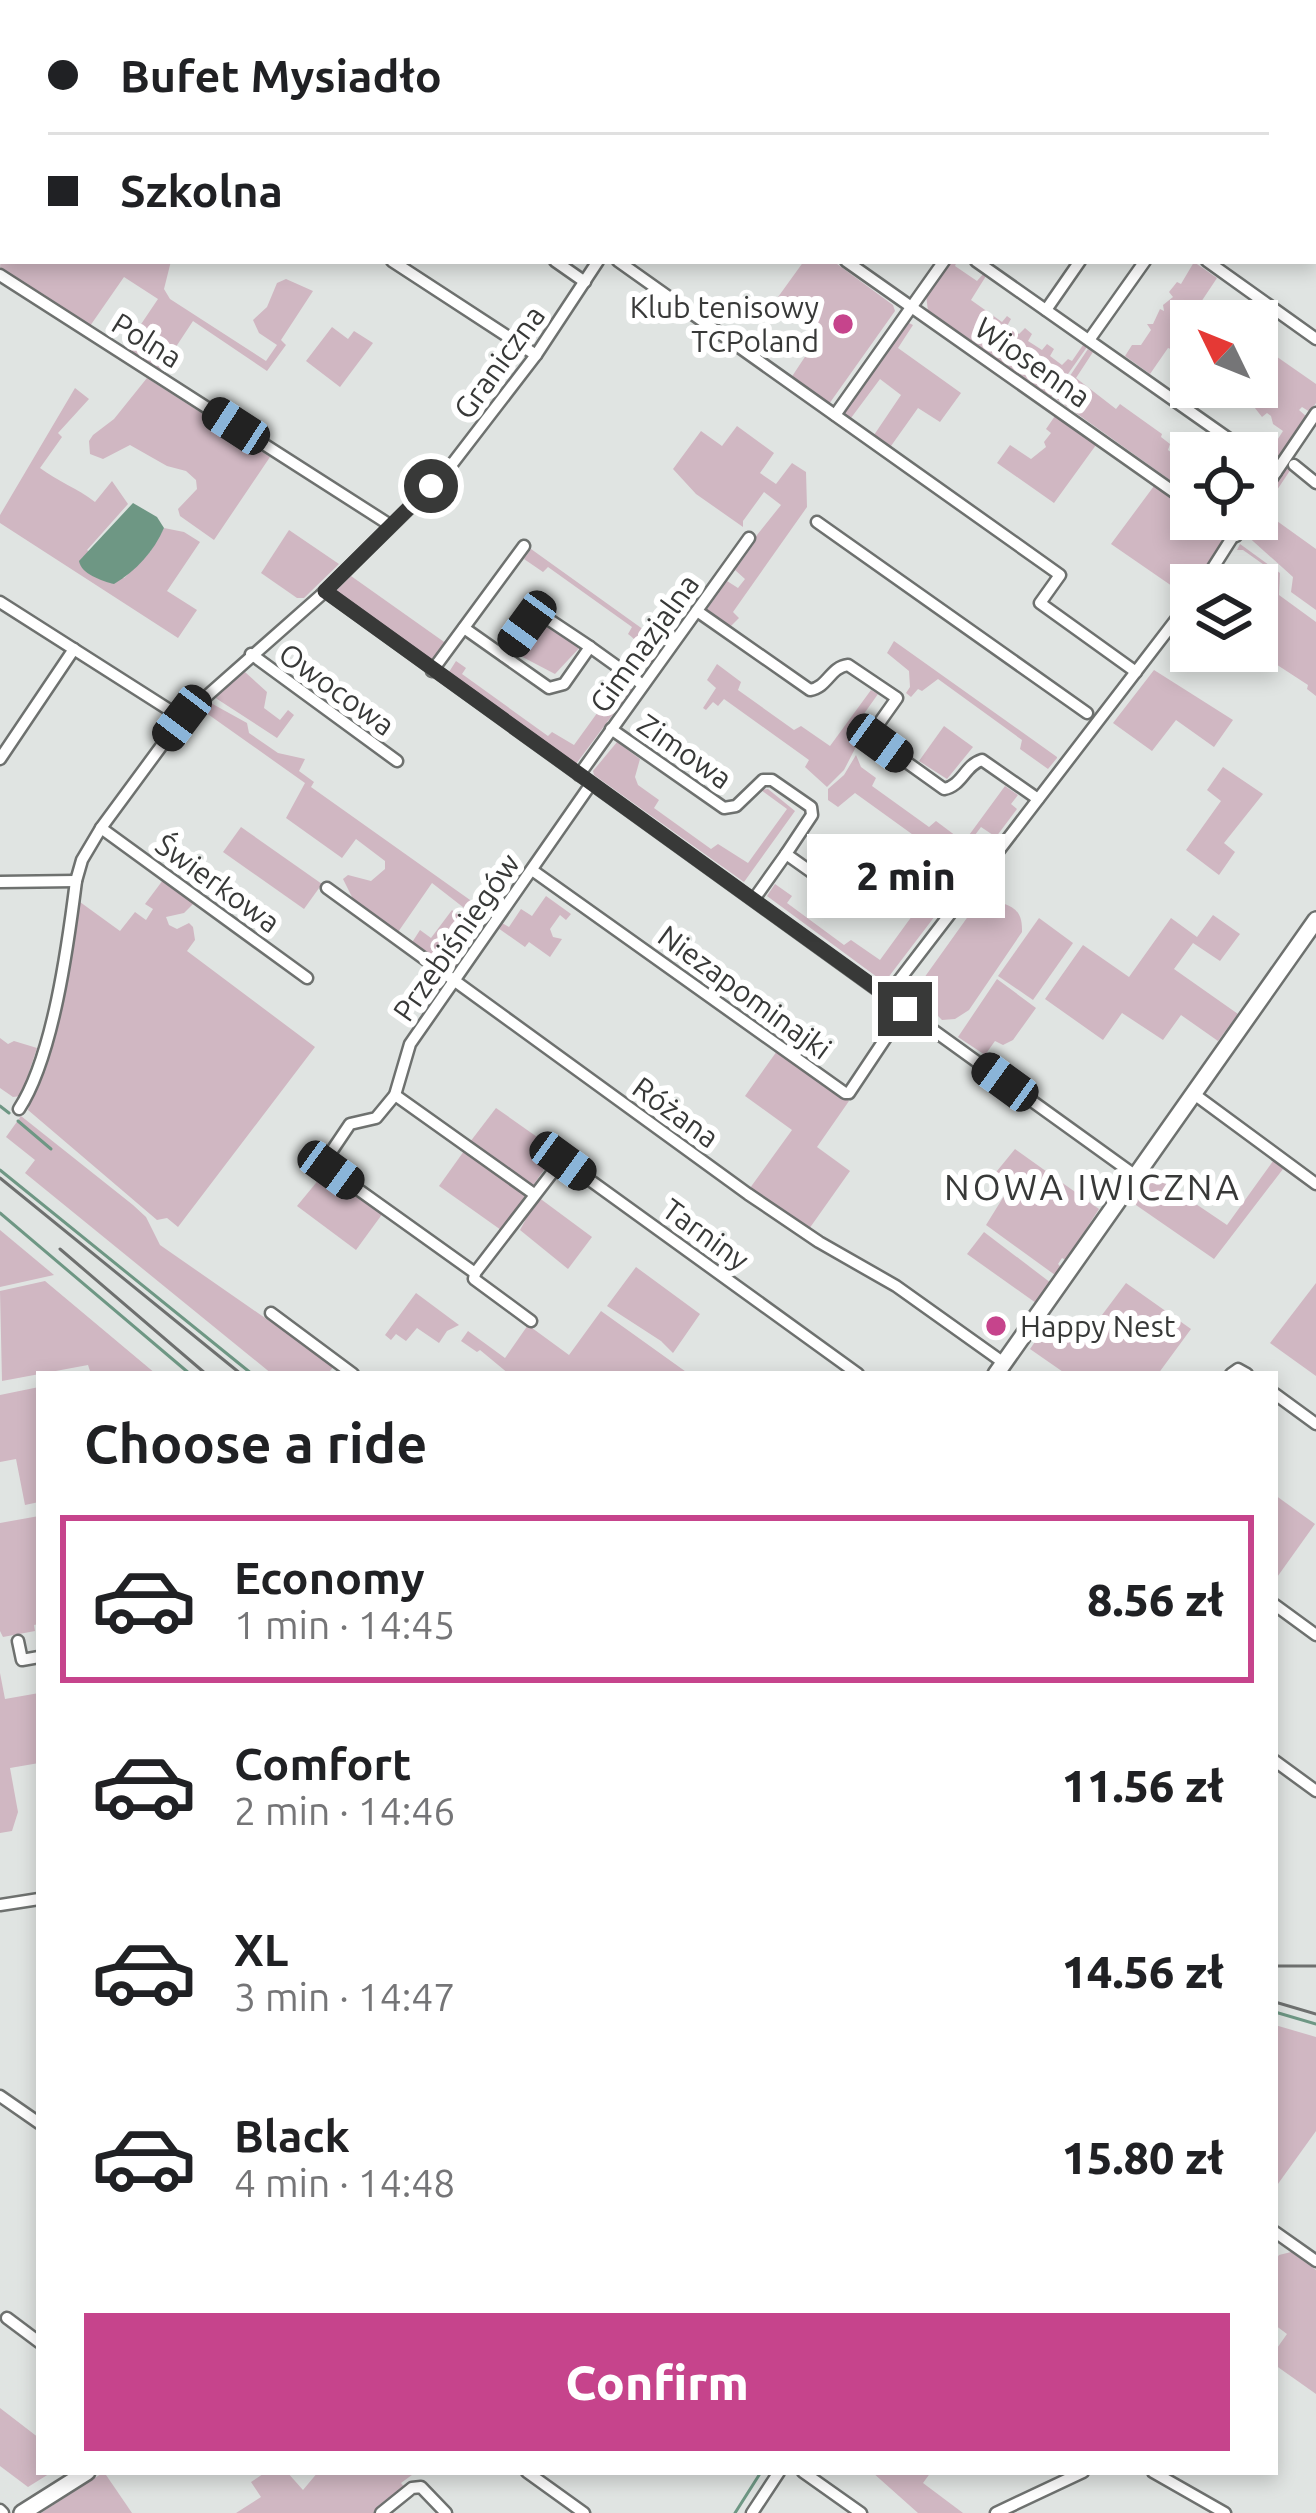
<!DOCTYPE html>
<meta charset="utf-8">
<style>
body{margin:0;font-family:Ubuntu,sans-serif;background:#f6f6f6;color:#202124;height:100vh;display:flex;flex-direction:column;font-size:45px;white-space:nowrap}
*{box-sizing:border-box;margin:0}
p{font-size:39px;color:#757577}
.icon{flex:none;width:66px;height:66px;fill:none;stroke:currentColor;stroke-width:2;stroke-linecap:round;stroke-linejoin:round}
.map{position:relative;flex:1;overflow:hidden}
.sheet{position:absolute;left:36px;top:1371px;width:1242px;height:1104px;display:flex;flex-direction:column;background:#fff;border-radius:0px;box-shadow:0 6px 18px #0003}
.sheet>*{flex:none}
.guide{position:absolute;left:0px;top:0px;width:1317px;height:264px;box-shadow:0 6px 18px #0003;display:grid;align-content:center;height:264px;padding:0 48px;background:#fff}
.needle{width:78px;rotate:313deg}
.buttons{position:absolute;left:1170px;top:300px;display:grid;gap:24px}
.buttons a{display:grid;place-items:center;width:108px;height:108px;border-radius:0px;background:#fff;box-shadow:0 6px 18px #0003;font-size:60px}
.end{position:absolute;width:54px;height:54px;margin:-27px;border:15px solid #383938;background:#fff;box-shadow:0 0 0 6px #fff}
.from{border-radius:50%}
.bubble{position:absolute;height:84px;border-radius:0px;background:#fff;box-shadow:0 6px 18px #0003;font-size:39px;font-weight:800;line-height:84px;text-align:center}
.car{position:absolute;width:36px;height:72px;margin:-36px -18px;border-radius:15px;box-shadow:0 0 9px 3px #0007;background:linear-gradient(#222 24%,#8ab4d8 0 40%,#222 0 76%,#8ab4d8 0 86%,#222 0)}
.guide b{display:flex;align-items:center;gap:42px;height:114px;font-size:45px}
.guide b+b{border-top:3px solid #e0e0e0}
.guide i{width:30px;height:30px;background:#202124}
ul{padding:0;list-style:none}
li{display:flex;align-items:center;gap:36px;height:168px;margin:0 24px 18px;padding:0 24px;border:6px solid transparent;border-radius:0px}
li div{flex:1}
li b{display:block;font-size:45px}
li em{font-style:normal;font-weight:800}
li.current{border-color:#c6448c}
li>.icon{width:108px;height:108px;stroke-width:1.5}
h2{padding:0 48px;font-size:54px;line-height:144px}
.primary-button{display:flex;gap:24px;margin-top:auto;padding:24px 48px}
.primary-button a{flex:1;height:138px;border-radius:0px;background:#c6448c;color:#fff;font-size:48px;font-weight:800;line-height:138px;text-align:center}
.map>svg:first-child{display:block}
.green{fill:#d0b7c2}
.water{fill:#6e9784}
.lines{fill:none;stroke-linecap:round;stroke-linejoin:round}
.stream{stroke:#6e9784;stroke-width:3}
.street-casing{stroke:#6e716f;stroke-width:15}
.secondary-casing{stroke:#6e716f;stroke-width:20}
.street{stroke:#fff;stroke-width:10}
.secondary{stroke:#fff;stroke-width:15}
.rail{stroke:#6e706f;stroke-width:3}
.route{stroke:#383938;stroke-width:15}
.poi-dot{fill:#c6448c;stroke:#fff;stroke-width:4.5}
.labels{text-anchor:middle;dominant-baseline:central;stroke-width:12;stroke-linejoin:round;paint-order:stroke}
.poi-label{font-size:30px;fill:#383938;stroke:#fff;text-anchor:end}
.street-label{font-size:30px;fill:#383938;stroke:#fff}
.quarter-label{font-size:36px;letter-spacing:3px;fill:#383938;stroke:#fff}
</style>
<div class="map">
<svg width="1316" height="2513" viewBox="0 0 1316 2513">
<rect width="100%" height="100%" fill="#e0e4e2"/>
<!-- green -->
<g class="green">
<polygon points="3,243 3,261 171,261 164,289 170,299 266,361 277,345 259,333 253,320 267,307 277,283 286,279 313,291 281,340 286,345 267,371 193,321 160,371 125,348 158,299 124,277 90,326 0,267"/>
<polygon points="804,261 833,261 893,305 895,311 829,404 791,378 818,337 773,304"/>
<polygon points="951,261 957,261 955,266 977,281 983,274 986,276 971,300 1002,322 1007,316 1011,319 1007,326 1019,334 1025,328 1032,334 1028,341 1042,350 1047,344 1054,349 1050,356 1062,365 1068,359 1072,361 1083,345 1087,347 1051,398 928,311 926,295"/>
<polygon points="1194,262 1217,278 1199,305 1226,321 1191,321 1191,364 1182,353 1168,348 1150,374 1125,356 1132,345 1141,345 1151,330 1147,324 1153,324 1160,309 1164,311 1163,305 1173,297 1169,292 1177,282 1181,284"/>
<polygon points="909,323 913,325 898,348 961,393 940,422 918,408 891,446 874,435 901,395 880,379 851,418 852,423 842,413"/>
<polygon points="332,327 348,339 354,331 373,343 340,387 306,361"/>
<polygon points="1257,343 1316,384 1316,403 1310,412 1302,407 1299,410 1307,417 1275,461 1267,456 1283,431 1273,424 1271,416 1267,413 1262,417 1251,403 1224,387 1257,387"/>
<polygon points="1088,349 1093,352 1076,378 1116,409 1120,404 1162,434 1161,437 1170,444 1168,450 1177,457 1181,452 1191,459 1187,466 1191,469 1191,495 1055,398"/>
<polygon points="147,378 270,457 214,540 180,516 178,509 197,489 196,480 186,471 167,466 130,445 103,459 90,454 89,441 93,435 114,419"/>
<path d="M 75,388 L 89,399 L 58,433 L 62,437 L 40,468 C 57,481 77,488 95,502 L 112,481 L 128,504 L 87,550 L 124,578 L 150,552 L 164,528 L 184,532 L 200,542 L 167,591 L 197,610 L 178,638 L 0,523 L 0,515 Z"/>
<polygon points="1055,416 1096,445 1054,503 997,463 1010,445 1031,459 1046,447 1044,442 1051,433 1046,429"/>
<polygon points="737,426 774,453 760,473 776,484 792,463 806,472 807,507 733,612 739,618 731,626 705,612 727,581 738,588 745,579 735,570 755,542 753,540 781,505 764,492 743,521 743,527 696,494 673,469 701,431 722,446"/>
<polygon points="1288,463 1293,466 1263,511 1316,549 1316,610 1291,592 1293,577 1244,533 1250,519 1257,519 1257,509"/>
<polygon points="1154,486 1191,512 1191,519 1200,519 1222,534 1224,541 1185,595 1111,544"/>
<polygon points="289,530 339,564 304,598 297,598 261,573"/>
<path d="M 1240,544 L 1280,573 L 1279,595 L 1316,622 L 1316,696 L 1307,689 L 1308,685 L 1256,651 C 1257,643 1255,629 1258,621 C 1266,601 1281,598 1277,574 L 1243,550 L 1237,550 Z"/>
<path d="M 531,549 L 665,645 L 649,666 C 640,660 645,646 628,634 L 632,627 L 548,567 L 543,572 L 524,559 Z"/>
<polygon points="351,576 447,644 434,659 429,659 338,594 337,590"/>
<polygon points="545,620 582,645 555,674 513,652 532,626"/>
<polygon points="894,641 1057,757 1057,758 1048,769 1020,749 1022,740 938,679 922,691 918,689 911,697 906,693 910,687 909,671 887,653"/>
<polygon points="456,661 466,668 462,674 548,736 552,732 574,745 621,680 629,683 631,690 576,764 451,677 449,672"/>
<polygon points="717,664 741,682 738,690 794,730 801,726 830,746 871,690 878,694 851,732 860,739 844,770 827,787 805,767 809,760 724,699 718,706 713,702 706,710 703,708 716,688 707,680"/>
<polygon points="1154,670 1233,720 1214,747 1176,720 1152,751 1113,723"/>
<polygon points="245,672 267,692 264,708 280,720 288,710 294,715 277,738 214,697"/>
<polygon points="209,702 247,723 249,733 278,753 305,759 299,771 314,782 311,787 494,917 486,925 432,883 396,935 355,903 343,879 348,875 371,881 385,869 385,861 356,839 342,858 286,818 305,783 202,710"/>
<polygon points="944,726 973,747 947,779 919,761"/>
<polygon points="617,742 640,759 635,777 638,785 659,800 654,808 711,849 718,844 748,863 787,809 761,790 768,789 795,811 744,882 594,775 593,771"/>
<polygon points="856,755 861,767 876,778 872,786 929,827 936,821 964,842 1005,786 1018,795 1011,804 1017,809 996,837 981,827 960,855 974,865 962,881 938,864 941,855 855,793 838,807 828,800 828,789 844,775"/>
<polygon points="1223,767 1263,794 1224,843 1235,852 1219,875 1186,850 1221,801 1207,790"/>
<polygon points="241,827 322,884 304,909 223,852"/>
<polygon points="163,880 195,902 184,913 166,917 169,925 177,929 189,923 193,927 195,940 187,951 315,1047 178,1227 167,1218 157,1220 28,1110 64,988 80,902 120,931 135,912 146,920 153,909 145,904"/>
<polygon points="899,883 938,912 887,979 877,977 767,896 775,884 792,896 787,903 844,945 851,940 880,960 920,905 893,885"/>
<path d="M 984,894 C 1003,908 1023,901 1022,932 L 969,1010 L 955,1019 L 942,1020 L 914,992 Z"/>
<polygon points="546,896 571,914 566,920 560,915 550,929 553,937 562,939 550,957 529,942 525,947 498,928 502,923 509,927 521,909 532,916"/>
<polygon points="452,910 481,933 455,973 411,944 420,930 431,938"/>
<polygon points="1213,915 1240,934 1220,961 1193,943 1174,969 1238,1014 1218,1041 1181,1015 1163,1040 1122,1013 1103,1040 1045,999 1083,945 1129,977 1171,918 1197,937"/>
<polygon points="1039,918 1073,943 1033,1000 998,976"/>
<polygon points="997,979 1036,1008 1013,1040 1003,1045 995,1041 985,1055 958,1037"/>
<polygon points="0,1038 8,1044 14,1041 37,1048 21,1096 13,1097 0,1088"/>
<polygon points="777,1051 849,1101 817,1147 850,1171 809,1229 750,1188 792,1130 745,1096"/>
<polygon points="496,1108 557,1151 532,1187 470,1142"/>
<polygon points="21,1116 133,1205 146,1217 160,1245 334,1366 330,1371 334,1374 272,1374 25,1173 35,1160 6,1137"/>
<polygon points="1015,1149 1099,1209 1066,1260 1062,1258 1058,1264 1061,1267 1055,1275 986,1225 1004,1196 988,1182"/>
<polygon points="464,1151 526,1195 501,1230 439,1186"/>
<polygon points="1276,1157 1316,1193 1283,1169 1214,1259 1133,1203 1153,1175 1227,1225"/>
<polygon points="325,1172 383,1213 356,1250 297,1206"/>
<polygon points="538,1197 592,1237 568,1269 520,1230"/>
<polygon points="0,1230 54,1275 0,1287"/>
<polygon points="984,1232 1051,1283 1036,1303 967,1254"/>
<polygon points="636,1267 700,1314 673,1353 661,1341 607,1306"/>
<polygon points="45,1281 156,1374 91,1374 88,1365 2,1381 0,1291"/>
<polygon points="1126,1283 1191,1329 1158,1374 1066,1374 1030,1349 1046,1326 1078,1347"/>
<polygon points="1316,1283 1316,1376 1270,1343"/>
<polygon points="416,1293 459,1325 447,1331 439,1343 417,1328 406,1341 396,1334 391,1340 385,1335"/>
<polygon points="601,1311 689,1374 509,1374 480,1350 477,1352 461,1341 468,1331 505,1358 528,1325 569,1355"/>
<polygon points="39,1387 39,1502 25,1505 16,1459 0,1462 0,1395"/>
<polygon points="1275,1495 1315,1524 1275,1580"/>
<polygon points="39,1516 39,1624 34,1625 35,1631 3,1637 0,1631 0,1523"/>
<polygon points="0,1673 5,1699 39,1693 39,1763 10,1768 18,1812 12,1831 0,1833"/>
<polygon points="1275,2025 1316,2037 1316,2131 1275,2188"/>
<polygon points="1291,2252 1316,2270 1316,2394 1275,2365 1275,2351 1287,2334 1275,2325 1275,2261 1279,2255"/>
<polygon points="0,2408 39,2438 39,2472 52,2472 28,2487 0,2466"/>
<polygon points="104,2472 132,2513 41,2513"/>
<polygon points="266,2472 287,2472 303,2490 318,2472 416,2472 401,2483 405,2488 373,2513 236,2513 261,2497 251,2482"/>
<polygon points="872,2472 931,2472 923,2483 963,2513 918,2513"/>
</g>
<!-- water -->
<path class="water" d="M 133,503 L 157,517 L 164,528 C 154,551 136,571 114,584 C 102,581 81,574 79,561 Z"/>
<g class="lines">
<!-- stream -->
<g class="stream">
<polyline points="0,1106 9,1113"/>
<polyline points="18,1121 51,1149"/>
<polyline points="0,1170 252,1374"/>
<polyline points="0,1213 190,1374"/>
<polyline points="1275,2012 1316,2024"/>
<polyline points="735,2513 761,2472"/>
</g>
<defs>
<g id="street">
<polyline points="181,0 186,3"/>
<polyline points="529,0 533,3"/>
<polyline points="788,0 791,3"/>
<polyline points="220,3 222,0"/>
<polyline points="880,3 883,0"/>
<polyline points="1170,3 1173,0"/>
<polyline points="0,5 3,7"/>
<polyline points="1314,21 1316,18"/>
<polyline points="0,42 3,37"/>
<polyline points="392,261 536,355"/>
<polyline points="555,261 585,282"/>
<polyline points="618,261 1060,575 1040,603 1136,672"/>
<polyline points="846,261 1191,504"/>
<polyline points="976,261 1249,453"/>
<polyline points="1207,261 1316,339"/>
<polyline points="0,275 390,525"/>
<polyline points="1046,310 1080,261"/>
<polyline points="1089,340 1145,261"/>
<polyline points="835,415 944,261"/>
<polyline points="1257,458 1276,472"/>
<polyline points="1294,465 1316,483"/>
<polyline points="1257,500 1316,413"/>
<polyline points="1212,519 1236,536"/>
<polyline points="817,522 1087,713"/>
<polyline points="1202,585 1244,519"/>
<polyline points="325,591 1005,1082"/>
<polyline points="0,602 182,718"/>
<path d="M 697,611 L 810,690 C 828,687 830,667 848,665 L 897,698 L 870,736 L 944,789 C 962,786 965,765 982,760 L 1038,799"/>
<polyline points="464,628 549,688 564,684 590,647 643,685"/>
<polyline points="251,654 397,761"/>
<polyline points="504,656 527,624 545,617 590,647"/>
<polyline points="432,671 524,546"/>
<polyline points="611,729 724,808 736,806 763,780 772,780 811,807 812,815 786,854 855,903 866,902 898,874 953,911"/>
<polyline points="0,759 74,649"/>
<polyline points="579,775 749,538"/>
<polyline points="101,828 307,978"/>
<polyline points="532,870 845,1093 849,1093 905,1009"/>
<polyline points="0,882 76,881"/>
<polyline points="327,888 748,1194 819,1242 896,1286 1004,1363"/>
<polyline points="754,899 786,854"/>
<polyline points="887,996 1191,600"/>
<polyline points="1011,1086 1136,1176"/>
<polyline points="1194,1094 1316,1184"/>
<polyline points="395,1095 534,1194"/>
<path d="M 19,1109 C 53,1057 68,945 76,881 L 82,860 L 101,828 L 182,718 L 320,596 L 446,472 L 536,355 L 598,261"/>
<polyline points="475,1273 562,1160 858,1374"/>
<polyline points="271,1313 353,1374"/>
<polyline points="531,1321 474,1279 475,1273 331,1170 325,1161 350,1124 376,1118 395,1095 410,1044 591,784"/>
<polyline points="1231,1374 1238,1369 1247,1374"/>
<polyline points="1275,1394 1316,1424"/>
<polyline points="1275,1605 1316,1635"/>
<polyline points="18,1641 22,1660 39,1657"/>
<polyline points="1275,1761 1316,1791"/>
<polyline points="0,1905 39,1899"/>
<polyline points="0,2096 39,2123"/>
<polyline points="1275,2232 1316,2261"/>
<polyline points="7,2318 39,2342"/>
<polyline points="527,2472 584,2513"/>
<polyline points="803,2472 861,2513"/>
<polyline points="1153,2472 1225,2513"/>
<polyline points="0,2510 3,2513"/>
<polyline points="381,2513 412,2488 421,2487 446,2513"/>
<polyline points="752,2513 779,2472"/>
<polyline points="996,2513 1083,2472"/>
</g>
<g id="secondary">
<polyline points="996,1374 1316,920"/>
<polyline points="22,2513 87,2472"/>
</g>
</defs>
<!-- street casing -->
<use href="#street" class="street-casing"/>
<!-- secondary casing -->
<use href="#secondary" class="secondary-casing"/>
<!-- street -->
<use href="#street" class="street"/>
<!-- secondary -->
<use href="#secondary" class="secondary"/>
<!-- rail -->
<g class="rail">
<polyline points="0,1178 241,1374"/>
<polyline points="60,1249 206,1374"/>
<polyline points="1275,1966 1316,1966"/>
<polyline points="1275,2002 1316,2014"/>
</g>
</g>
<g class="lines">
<!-- route -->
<polyline class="route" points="431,486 325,591 905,1009"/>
</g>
<!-- markers -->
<g class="poi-dot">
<circle cx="843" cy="324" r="12"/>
<circle cx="996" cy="1326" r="12"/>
</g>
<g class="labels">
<!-- poi labels -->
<g class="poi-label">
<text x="819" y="307">Klub tenisowy<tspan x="819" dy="34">TCPoland</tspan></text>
<text x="1020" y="1326" text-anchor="start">Happy Nest</text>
</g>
<!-- street labels -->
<g class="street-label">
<text transform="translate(147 340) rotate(32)">Polna</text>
<text transform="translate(499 362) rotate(-54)">Graniczna</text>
<text transform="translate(1033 362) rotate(35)">Wiosenna</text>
<text transform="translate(644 643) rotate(-54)">Gimnazjalna</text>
<text transform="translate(337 689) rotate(36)">Owocowa</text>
<text transform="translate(685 751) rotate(35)">Zimowa</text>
<text transform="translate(218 883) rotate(36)">Świerkowa</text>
<text transform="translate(456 937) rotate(-55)">Przebiśniegów</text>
<text transform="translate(745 992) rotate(36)">Niezapominajki</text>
<text transform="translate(676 1112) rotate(36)">Różana</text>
<text transform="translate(706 1234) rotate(36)">Tarniny</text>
</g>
<!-- quarter labels -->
<g class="quarter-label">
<text x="1093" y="1186">NOWA IWICZNA</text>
</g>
</g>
</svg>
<div class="buttons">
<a><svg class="needle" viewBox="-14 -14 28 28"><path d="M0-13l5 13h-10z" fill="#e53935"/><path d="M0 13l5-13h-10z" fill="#757577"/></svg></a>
<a><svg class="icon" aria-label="locate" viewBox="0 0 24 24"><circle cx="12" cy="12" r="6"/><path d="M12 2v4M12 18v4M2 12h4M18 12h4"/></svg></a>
<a><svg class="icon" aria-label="layers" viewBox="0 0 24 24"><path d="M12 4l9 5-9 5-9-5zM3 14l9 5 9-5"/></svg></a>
</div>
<i class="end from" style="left:431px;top:486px"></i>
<i class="end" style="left:905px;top:1009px"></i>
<div class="bubble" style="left:807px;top:834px;width:198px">2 min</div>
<i class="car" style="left:236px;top:426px;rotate:303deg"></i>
<i class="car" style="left:527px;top:624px;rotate:216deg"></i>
<i class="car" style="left:182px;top:718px;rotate:217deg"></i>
<i class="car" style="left:880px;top:743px;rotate:126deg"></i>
<i class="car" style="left:1005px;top:1082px;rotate:306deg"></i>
<i class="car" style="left:563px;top:1161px;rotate:126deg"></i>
<i class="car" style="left:331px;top:1170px;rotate:126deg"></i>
<div class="guide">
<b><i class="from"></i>Bufet Mysiadło</b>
<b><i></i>Szkolna</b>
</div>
<section class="sheet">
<h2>Choose a ride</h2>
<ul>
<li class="current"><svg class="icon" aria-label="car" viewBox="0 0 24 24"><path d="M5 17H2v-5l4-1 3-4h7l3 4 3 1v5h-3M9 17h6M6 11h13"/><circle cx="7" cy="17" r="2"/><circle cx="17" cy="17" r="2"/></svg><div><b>Economy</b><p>1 min · 14:45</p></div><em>8.56 zł</em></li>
<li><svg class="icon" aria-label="car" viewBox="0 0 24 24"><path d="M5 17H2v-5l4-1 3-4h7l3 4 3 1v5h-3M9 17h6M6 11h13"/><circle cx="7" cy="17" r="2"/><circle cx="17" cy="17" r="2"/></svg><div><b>Comfort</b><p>2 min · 14:46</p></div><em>11.56 zł</em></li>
<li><svg class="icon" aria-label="car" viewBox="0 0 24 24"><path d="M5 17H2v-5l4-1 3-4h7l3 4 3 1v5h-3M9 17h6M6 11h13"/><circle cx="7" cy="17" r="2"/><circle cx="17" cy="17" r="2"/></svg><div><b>XL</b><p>3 min · 14:47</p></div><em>14.56 zł</em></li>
<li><svg class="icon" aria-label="car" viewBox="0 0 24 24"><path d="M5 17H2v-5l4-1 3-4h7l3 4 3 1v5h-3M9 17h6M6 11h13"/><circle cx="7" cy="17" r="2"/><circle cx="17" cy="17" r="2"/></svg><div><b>Black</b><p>4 min · 14:48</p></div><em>15.80 zł</em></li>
</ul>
<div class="primary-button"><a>Confirm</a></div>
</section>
</div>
